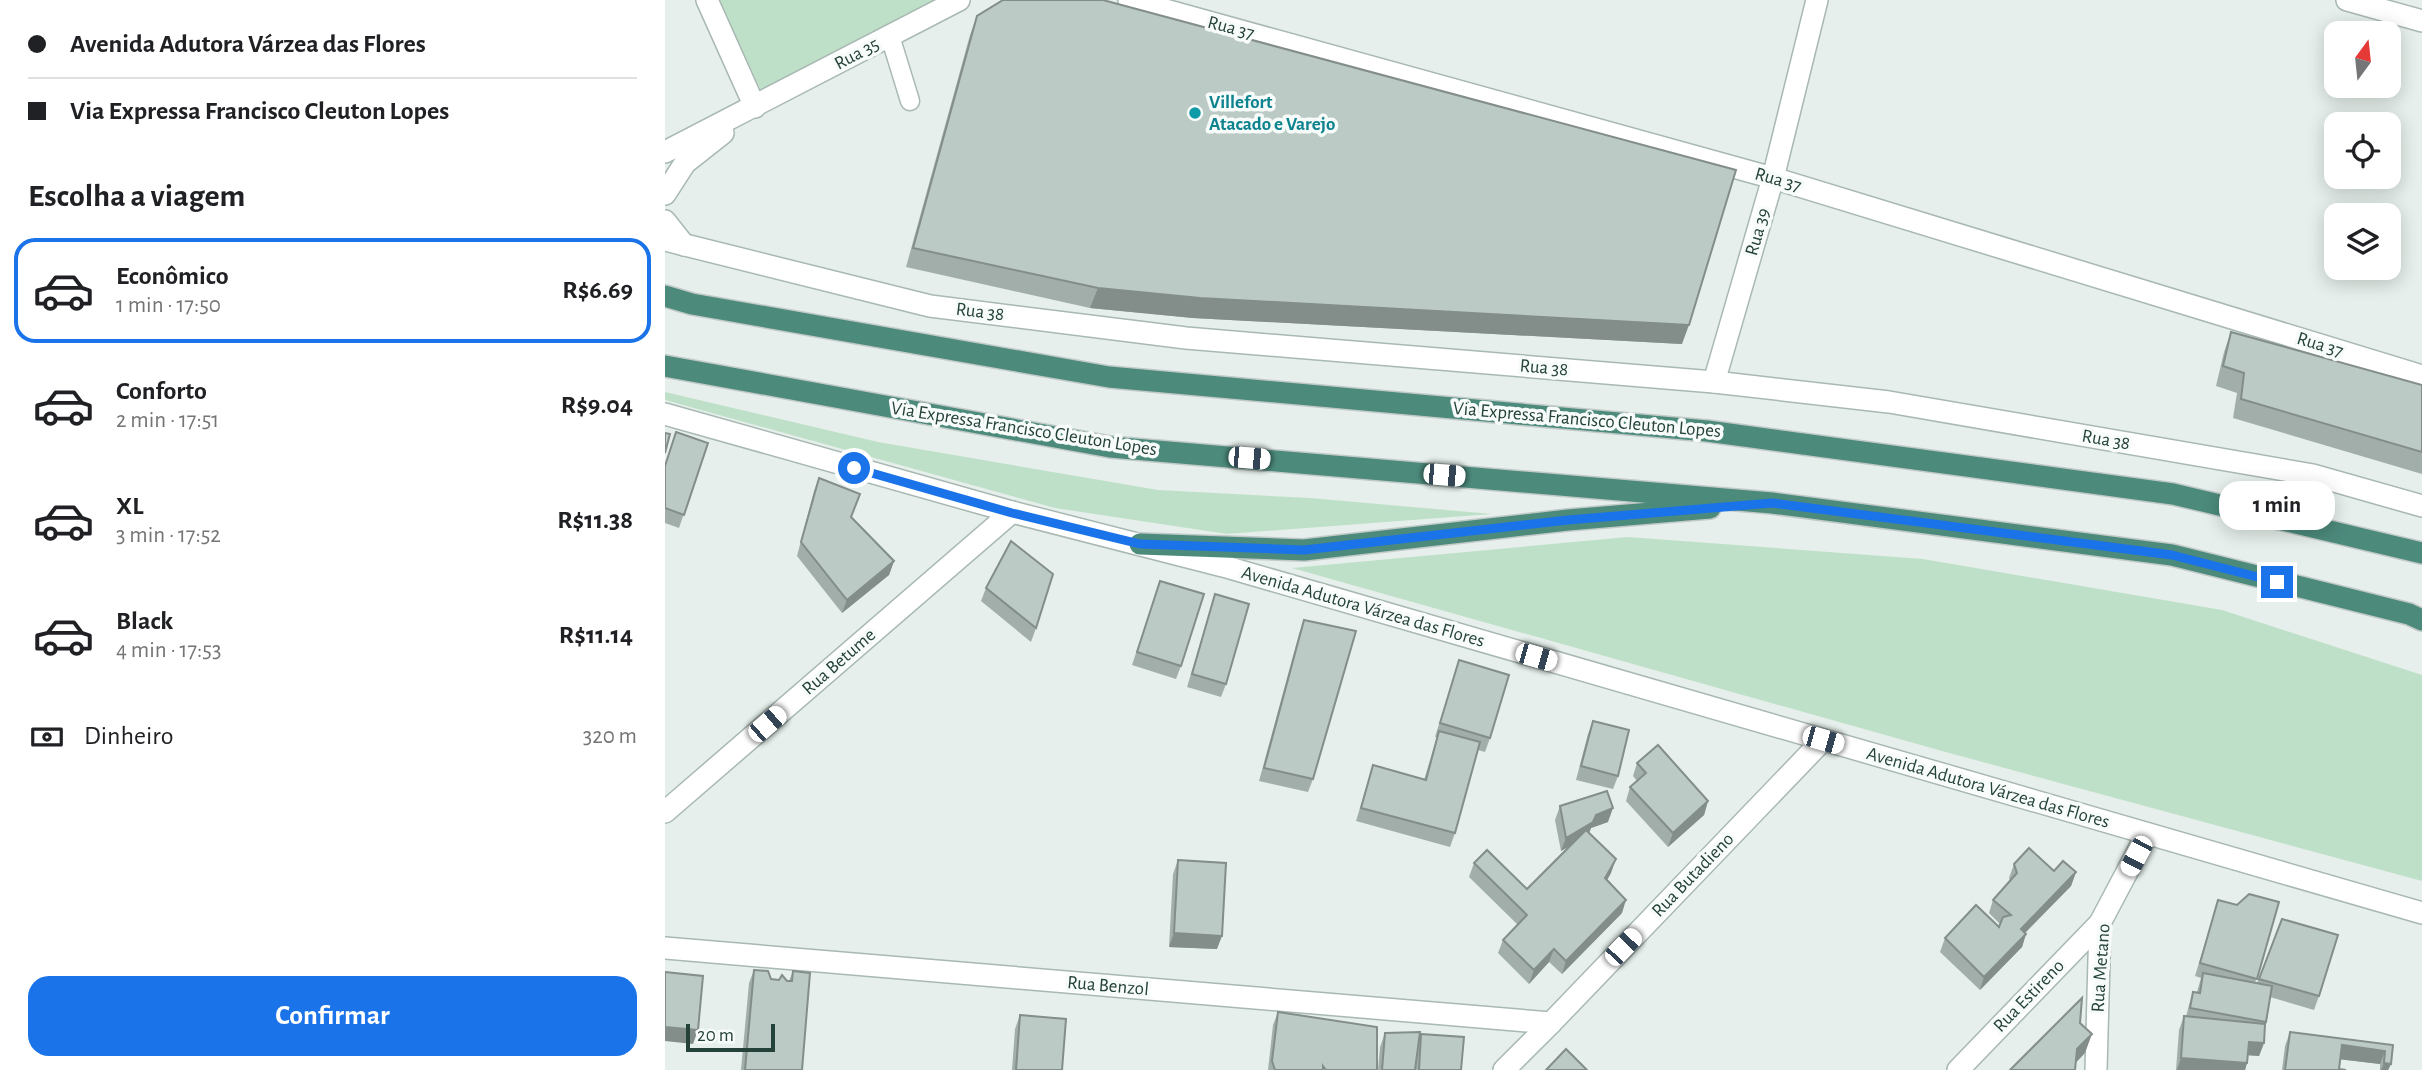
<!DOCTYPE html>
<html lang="pt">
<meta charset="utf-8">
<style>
body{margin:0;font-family:"Alegreya Sans",sans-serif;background:#f6f6f6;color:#202124;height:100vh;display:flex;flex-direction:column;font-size:26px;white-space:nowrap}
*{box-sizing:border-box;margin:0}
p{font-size:23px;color:#757577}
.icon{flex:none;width:38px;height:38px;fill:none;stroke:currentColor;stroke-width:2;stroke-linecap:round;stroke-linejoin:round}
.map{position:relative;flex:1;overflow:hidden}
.panel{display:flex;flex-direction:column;background:#fff;width:665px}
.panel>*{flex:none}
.hud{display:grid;align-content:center;height:154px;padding:0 28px;background:#fff}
.needle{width:46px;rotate:15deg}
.buttons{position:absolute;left:1659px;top:21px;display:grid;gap:14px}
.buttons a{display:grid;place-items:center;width:77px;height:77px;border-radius:14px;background:#fff;box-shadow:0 4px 18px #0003;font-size:35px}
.scale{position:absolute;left:21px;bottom:18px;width:89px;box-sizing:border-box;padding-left:7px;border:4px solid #24423a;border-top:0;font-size:19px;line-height:24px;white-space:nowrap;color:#24423a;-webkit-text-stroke:5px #f7fbf9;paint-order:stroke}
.end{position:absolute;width:32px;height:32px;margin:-16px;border:9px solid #1a73e8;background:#fff;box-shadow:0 0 0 4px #fff}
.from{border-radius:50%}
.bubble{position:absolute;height:49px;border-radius:21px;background:#fff;box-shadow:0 4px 18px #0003;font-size:23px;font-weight:700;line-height:49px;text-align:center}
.car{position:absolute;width:21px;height:42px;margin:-21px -10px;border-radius:9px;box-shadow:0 0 5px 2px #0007;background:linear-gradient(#fff 24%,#345 0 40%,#fff 0 76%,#345 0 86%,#fff 0)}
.hud b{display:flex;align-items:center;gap:24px;height:66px;font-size:26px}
.hud b+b{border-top:2px solid #e0e0e0}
.hud i{width:18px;height:18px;background:#202124}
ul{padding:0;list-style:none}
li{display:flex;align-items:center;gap:21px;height:105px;margin:0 14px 10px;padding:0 14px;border:4px solid transparent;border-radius:21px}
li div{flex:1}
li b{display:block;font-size:26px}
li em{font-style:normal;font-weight:700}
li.selected{border-color:#1a73e8}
li>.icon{width:63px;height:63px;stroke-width:1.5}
h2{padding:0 28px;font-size:32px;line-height:84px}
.pay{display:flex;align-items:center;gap:18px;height:77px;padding:0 28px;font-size:26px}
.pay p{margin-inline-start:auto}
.action{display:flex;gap:14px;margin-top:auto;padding:14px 28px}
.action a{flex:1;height:80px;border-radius:21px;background:#1a73e8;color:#fff;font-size:28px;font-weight:700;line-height:80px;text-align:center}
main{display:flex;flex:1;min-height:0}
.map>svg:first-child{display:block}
.green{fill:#bfe0c8}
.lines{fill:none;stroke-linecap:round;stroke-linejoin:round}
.service-casing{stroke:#a8b8b2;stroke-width:21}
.minor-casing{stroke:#a8b8b2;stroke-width:24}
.tertiary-casing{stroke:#a8b8b2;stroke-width:24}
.trunk-casing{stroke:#c2cac8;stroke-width:24}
.service{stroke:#fff;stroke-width:18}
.minor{stroke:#fff;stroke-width:21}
.tertiary{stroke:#fff;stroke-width:21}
.trunk{stroke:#4c8a7c;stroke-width:21}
.wall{fill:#a1aea9}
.shaded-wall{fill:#838d89}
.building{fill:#bbcac4;stroke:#838d89;stroke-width:2}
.route{stroke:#1a73e8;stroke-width:9}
.culture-dot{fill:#0f9aa8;stroke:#f7fbf9;stroke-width:2.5}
.labels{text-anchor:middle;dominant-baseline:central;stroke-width:7;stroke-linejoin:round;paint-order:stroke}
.street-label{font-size:19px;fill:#24423a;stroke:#f7fbf9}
.culture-label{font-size:19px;font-weight:bold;fill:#0d838f;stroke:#f7fbf9;text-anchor:start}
</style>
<main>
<section class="panel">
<div class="hud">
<b><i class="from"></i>Avenida Adutora Várzea das Flores</b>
<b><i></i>Via Expressa Francisco Cleuton Lopes</b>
</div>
<h2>Escolha a viagem</h2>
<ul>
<li class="selected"><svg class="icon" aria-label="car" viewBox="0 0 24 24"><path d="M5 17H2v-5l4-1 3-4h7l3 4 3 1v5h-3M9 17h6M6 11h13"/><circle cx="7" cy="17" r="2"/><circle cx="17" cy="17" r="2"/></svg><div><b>Econômico</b><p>1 min · 17:50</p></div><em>R$6.69</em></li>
<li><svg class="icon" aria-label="car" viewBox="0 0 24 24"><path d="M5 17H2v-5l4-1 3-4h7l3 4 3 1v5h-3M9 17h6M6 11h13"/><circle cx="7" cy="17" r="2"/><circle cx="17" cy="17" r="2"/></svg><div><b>Conforto</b><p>2 min · 17:51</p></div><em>R$9.04</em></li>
<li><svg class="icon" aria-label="car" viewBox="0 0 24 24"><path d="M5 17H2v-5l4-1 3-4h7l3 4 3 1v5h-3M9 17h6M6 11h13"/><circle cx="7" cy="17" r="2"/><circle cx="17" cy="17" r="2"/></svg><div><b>XL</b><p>3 min · 17:52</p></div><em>R$11.38</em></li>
<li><svg class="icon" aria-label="car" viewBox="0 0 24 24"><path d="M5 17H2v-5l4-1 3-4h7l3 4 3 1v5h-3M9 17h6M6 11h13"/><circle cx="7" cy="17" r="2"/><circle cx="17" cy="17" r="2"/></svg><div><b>Black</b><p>4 min · 17:53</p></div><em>R$11.14</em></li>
</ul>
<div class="pay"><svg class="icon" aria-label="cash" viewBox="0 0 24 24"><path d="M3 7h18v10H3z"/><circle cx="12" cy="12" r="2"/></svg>Dinheiro<p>320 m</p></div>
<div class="action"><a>Confirmar</a></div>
</section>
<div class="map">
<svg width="1757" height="1070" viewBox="0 0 1757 1070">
<rect width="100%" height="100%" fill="#e6efeb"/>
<!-- green -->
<g class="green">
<polygon points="54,0 278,0 96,91"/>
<polygon points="0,392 213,442 493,490 645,498 827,514 562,534 390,508 0,400"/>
<polygon points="963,537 1258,559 1557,610 1757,675 1757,881 1277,751 627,568"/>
</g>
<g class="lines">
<defs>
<polyline id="service" points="225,36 245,101"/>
<g id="minor">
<polyline points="464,0 1108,178 1757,376"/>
<polyline points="1049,382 1108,178 1152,0"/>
<polyline points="839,1070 886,1023"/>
<polyline points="1293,1070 1435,923"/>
</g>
<g id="tertiary">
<polyline points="42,0 90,107"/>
<polyline points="1682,0 1757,21"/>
<polyline points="0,152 294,0"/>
<polyline points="0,194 20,163 58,133"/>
<polyline points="0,221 19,245"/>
<polyline points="0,240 265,306 521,338 1049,382 1224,402 1648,475 1757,506"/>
<polyline points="0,414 347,512 558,566 1757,913"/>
<polyline points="0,812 347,512"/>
<polyline points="0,948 886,1023 1158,740"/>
<polyline points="1431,1070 1435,923 1482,834"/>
</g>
<g id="trunk">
<polyline points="0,296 27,304 444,377 1042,431 1508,494 1757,553"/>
<polyline points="0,366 445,447 1107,503 1507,555 1744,614 1757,620"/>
<polyline points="475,544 639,550 903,520 1045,508"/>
</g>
</defs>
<!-- service casing -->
<use href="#service" class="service-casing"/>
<!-- minor casing -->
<use href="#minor" class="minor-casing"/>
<!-- tertiary casing -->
<use href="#tertiary" class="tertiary-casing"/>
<!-- trunk casing -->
<use href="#trunk" class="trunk-casing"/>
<!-- service -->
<use href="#service" class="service"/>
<!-- minor -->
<use href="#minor" class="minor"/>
<!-- tertiary -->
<use href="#tertiary" class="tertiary"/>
<!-- trunk -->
<use href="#trunk" class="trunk"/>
</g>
<!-- wall -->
<g class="wall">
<polygon points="312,16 1017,344 528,318 425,308 241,267 305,35"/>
<polygon points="1566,332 1757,385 1757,474 1568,418 1572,393 1551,386 1559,352"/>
<polygon points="43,443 14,528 0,523 0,465"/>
<polygon points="154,478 186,518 229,561 224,575 177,613 132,556 149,491"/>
<polygon points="495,581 516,666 511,679 467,665"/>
<polygon points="321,588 371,628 366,642 316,601"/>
<polygon points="550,594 561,684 556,697 522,687"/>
<polygon points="639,620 648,779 643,792 594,781 634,634"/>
<polygon points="794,660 825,738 820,752 813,750 790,833 785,847 691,821 708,765 759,780 772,737 770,737"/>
<polygon points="928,721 953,776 948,789 911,780 923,734"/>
<polygon points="972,763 1043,801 1039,815 1003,847 961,801 965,787 972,781 968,776"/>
<polygon points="895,806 943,822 926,828 924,833 946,873 942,880 957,913 897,974 884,962 864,984 833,953 838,940 853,925 804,877 809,863 862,889 904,846 896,851 890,820"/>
<polygon points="513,860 552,949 504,947 508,874"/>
<polygon points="1349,864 1389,871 1411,872 1406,886 1360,933 1361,934 1357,947 1315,990 1275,952 1280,938 1334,927 1335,924 1324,913 1328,900 1345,881 1344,878"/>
<polygon points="1553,900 1572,905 1614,902 1590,983 1592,983 1617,919 1654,996 1649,1010 1605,997 1600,1024 1599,1043 1594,1056 1583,1055 1582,1063 1580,1070 1511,1070 1514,1030 1519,1016 1521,1017 1524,1005 1528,992 1532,992 1536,978 1530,976"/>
<polygon points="89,970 106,979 124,981 128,971 137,1070 76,1070 84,983"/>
<polygon points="613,1012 712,1070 603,1070 608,1025"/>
<polygon points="355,1015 397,1070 347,1070 350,1029"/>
<polygon points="1625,1032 1728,1045 1726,1064 1723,1070 1715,1070 1715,1064 1675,1059 1674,1069 1681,1070 1617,1070 1620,1046"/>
<polygon points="720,1033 753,1043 756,1034 796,1070 713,1070 715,1047"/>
</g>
<!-- shaded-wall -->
<g class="shaded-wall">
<polygon points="433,288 1024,325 1017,344 528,318 425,308"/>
<polygon points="229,561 224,575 177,613 182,600"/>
<polygon points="1043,801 1039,815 1003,847 1008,833"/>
<polygon points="948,808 943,822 926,828 923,836 896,851 901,838 931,815"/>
<polygon points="951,859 946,873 935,892 940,878"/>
<polygon points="1411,872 1406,886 1351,942 1356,929"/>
<polygon points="961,900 957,913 897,974 901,961"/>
<polygon points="509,933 557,936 552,949 504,947"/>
<polygon points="1361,934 1357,947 1315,990 1319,977"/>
<polygon points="889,949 884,962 864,984 869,970"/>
<polygon points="0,1027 33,1030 28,1044 0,1041"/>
<polygon points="1427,1034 1420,1053 1405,1069 1412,1049"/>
<polygon points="1584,1042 1599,1043 1594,1056 1579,1055"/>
<polygon points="1677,1045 1720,1051 1715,1064 1672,1059"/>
<polygon points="1516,1058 1582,1063 1580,1070 1512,1070"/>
<polygon points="1719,1063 1726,1064 1723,1070 1716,1070"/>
</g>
<!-- building -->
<g class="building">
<polygon points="338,0 438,0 1071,170 1024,325 535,298 433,288 248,248 312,16"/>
<polygon points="1566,332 1757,385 1757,452 1576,399 1579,373 1558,366"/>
<polygon points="11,432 43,443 19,515 0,508 0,466"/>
<polygon points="0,433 5,434 0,453"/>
<polygon points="154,478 195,494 186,517 229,561 182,600 136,542"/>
<polygon points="346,541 388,574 371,628 321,588"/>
<polygon points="495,581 539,594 516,666 472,652"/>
<polygon points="550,594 584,604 561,684 527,674"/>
<polygon points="639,620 691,631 648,779 599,768"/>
<polygon points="794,660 844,675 825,738 775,723"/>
<polygon points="928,721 964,730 953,776 916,766"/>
<polygon points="774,731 815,742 790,833 696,808 708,765 761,780"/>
<polygon points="993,745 1043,801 1008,833 965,787 981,773 972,763"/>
<polygon points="942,791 948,808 931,815 928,822 901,838 895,806"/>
<polygon points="921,830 951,859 940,878 961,900 901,961 889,949 869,970 838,940 862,915 809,863 822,850 862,889"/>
<polygon points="1364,848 1389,871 1398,861 1411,872 1356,929 1361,934 1319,977 1280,938 1311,905 1334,927 1338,917 1346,915 1328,900 1352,873 1349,864"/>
<polygon points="513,860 561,863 557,936 509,933"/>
<polygon points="1584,894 1614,902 1592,979 1535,963 1553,900 1572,905"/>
<polygon points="1617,919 1673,935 1654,996 1594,979"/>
<polygon points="89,970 103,971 106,979 114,980 117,975 122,981 127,981 128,971 145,973 137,1070 80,1070"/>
<polygon points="0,972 38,976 33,1030 0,1027"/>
<polygon points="1538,973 1607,986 1601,1022 1525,1008 1528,992 1535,993"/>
<polygon points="1417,998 1415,1023 1427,1034 1412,1049 1410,1070 1345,1070"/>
<polygon points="613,1012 712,1027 712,1070 661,1070 658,1066 658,1070 610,1070 607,1061"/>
<polygon points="355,1015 401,1019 397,1070 351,1070"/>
<polygon points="1519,1016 1600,1024 1599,1043 1584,1042 1582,1063 1516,1058"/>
<polygon points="755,1032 750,1070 717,1070 720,1033"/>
<polygon points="1625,1032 1728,1045 1726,1064 1719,1063 1720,1051 1677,1045 1674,1069 1681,1070 1620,1070"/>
<polygon points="756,1034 799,1037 796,1070 754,1070"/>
<polygon points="901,1049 922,1070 881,1070"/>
</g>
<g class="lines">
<!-- route -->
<polyline class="route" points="189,468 347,513 475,544 639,550 903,520 1107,503 1507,555 1612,582"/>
</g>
<!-- markers -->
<circle class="culture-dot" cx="530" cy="113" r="7"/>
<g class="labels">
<!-- street labels -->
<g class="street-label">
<text transform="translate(566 28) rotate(15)">Rua 37</text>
<text transform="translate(192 54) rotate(-28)">Rua 35</text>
<text transform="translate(1113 180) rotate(16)">Rua 37</text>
<text transform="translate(1093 232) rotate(-74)">Rua 39</text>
<text transform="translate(315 312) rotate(7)">Rua 38</text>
<text transform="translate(1655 345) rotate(17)">Rua 37</text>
<text transform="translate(879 368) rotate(5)">Rua 38</text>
<text transform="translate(922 420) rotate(5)">Via Expressa Francisco Cleuton Lopes</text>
<text transform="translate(359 429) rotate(9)">Via Expressa Francisco Cleuton Lopes</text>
<text transform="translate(1441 440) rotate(10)">Rua 38</text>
<text transform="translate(698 607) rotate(16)">Avenida Adutora Várzea das Flores</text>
<text transform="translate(174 662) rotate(-41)">Rua Betume</text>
<text transform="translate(1323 788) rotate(16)">Avenida Adutora Várzea das Flores</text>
<text transform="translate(1028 875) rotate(-46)">Rua Butadieno</text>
<text transform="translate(1436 968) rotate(-86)">Rua Metano</text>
<text transform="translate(443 986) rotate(5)">Rua Benzol</text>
<text transform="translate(1364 996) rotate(-46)">Rua Estireno</text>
</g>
<!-- culture labels -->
<g class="culture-label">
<text x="544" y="102">Villefort<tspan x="544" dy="22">Atacado e Varejo</tspan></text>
</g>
</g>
</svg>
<div class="buttons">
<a><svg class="needle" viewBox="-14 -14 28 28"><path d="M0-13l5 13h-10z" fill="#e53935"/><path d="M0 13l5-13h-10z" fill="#757577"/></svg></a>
<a><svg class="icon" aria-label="locate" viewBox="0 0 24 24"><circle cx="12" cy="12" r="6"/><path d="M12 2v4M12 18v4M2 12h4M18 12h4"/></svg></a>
<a><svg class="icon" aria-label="layers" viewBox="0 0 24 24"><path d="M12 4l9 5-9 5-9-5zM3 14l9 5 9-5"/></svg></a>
</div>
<div class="scale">20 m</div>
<i class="end from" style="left:189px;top:468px"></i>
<i class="end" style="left:1612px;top:582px"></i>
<div class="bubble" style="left:1554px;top:481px;width:116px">1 min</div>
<i class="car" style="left:584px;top:458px;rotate:95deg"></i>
<i class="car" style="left:779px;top:475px;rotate:95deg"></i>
<i class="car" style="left:871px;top:657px;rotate:106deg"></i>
<i class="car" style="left:102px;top:724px;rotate:49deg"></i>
<i class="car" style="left:1158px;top:740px;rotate:106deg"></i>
<i class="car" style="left:1471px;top:856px;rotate:208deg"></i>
<i class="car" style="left:958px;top:947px;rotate:44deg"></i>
</div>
</main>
